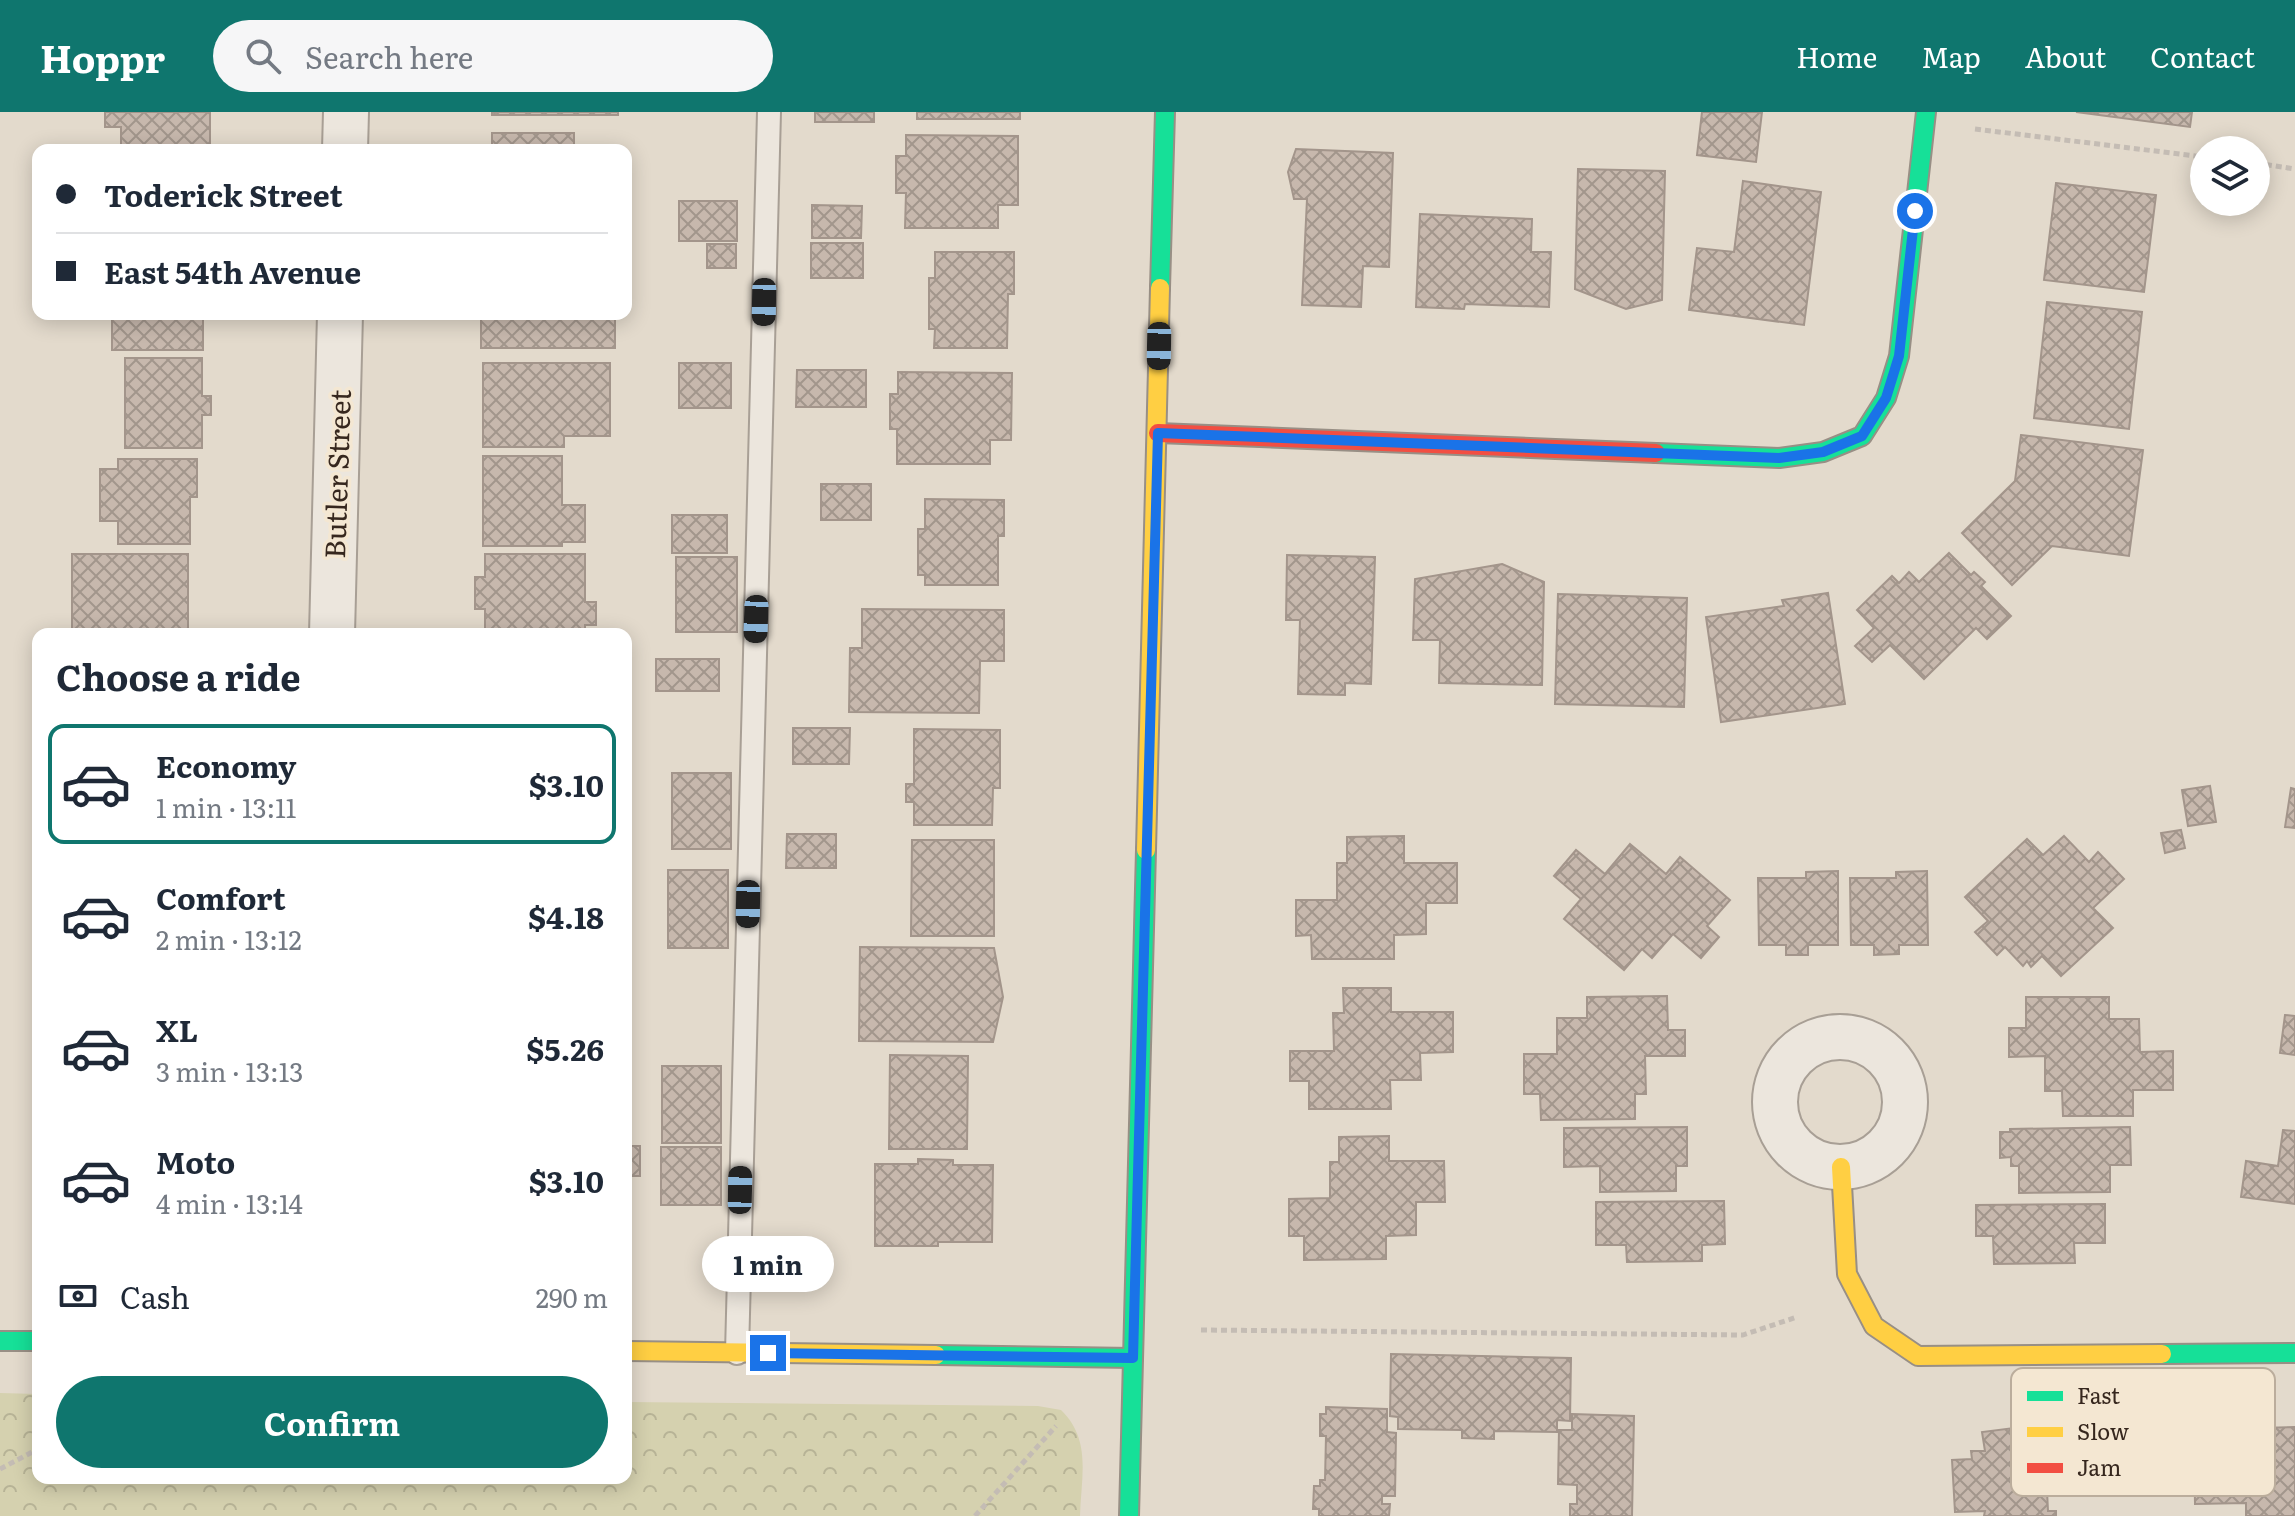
<!DOCTYPE html>
<meta charset="utf-8">
<style>
body{margin:0;font-family:Literata,serif;background:#f6f6f7;color:#1f2937;height:100vh;display:flex;flex-direction:column;font-size:30px;white-space:nowrap}
*{box-sizing:border-box;margin:0}
p{font-size:26px;color:#747a83}
.icon{flex:none;width:44px;height:44px;fill:none;stroke:currentColor;stroke-width:2;stroke-linecap:round;stroke-linejoin:round}
.map{position:relative;flex:1;overflow:hidden}
.details{position:absolute;left:32px;top:516px;width:600px;height:856px;display:flex;flex-direction:column;background:#fff;border-radius:16px;box-shadow:0 4px 20px #0003}
.details>*{flex:none}
.hud{position:absolute;left:32px;top:32px;width:600px;height:176px;border-radius:16px;box-shadow:0 4px 20px #0003;display:grid;align-content:center;height:176px;padding:0 24px;background:#fff}
.controls{position:absolute;left:2190px;top:24px;display:grid;gap:16px}
.controls a{display:grid;place-items:center;width:80px;height:80px;border-radius:50%;background:#fff;box-shadow:0 4px 20px #0003;font-size:40px}
.end{position:absolute;width:36px;height:36px;margin:-18px;border:10px solid #1a73e8;background:#fff;box-shadow:0 0 0 4px #fff}
.from{border-radius:50%}
.bubble{position:absolute;height:56px;border-radius:28px;background:#fff;box-shadow:0 4px 20px #0003;font-size:26px;font-weight:700;line-height:56px;text-align:center}
.car{position:absolute;width:24px;height:48px;margin:-24px -12px;border-radius:10px;box-shadow:0 0 6px 2px #0007;background:linear-gradient(#222 24%,#8ab4d8 0 40%,#222 0 76%,#8ab4d8 0 86%,#222 0)}
.hud b{display:flex;align-items:center;gap:28px;height:76px;font-size:30px}
.hud b+b{border-top:2px solid #e0e1e3}
.hud i{width:20px;height:20px;background:#1f2937}
ul{padding:0;list-style:none}
li{display:flex;align-items:center;gap:24px;height:120px;margin:0 16px 12px;padding:0 8px;border:4px solid transparent;border-radius:16px}
li div{flex:1}
li b{display:block;font-size:30px}
li em{font-style:normal;font-weight:700}
li.on{border-color:#0f766e}
li>.icon{width:72px;height:72px;stroke-width:1.5}
h2{padding:0 24px;font-size:36px;line-height:96px}
.pay{display:flex;align-items:center;gap:20px;height:88px;padding:0 24px;font-size:30px}
.pay p{margin-inline-start:auto}
.primary-button{display:flex;gap:16px;margin-top:auto;padding:16px 24px}
.primary-button a{flex:1;height:92px;border-radius:48px;background:#0f766e;color:#fff;font-size:32px;font-weight:700;line-height:92px;text-align:center}
header{display:flex;align-items:center;gap:48px;box-sizing:border-box;height:112px;padding:0 40px;background:#0f766e;color:#fff}
header strong{font-size:38px}
nav{display:flex;gap:44px;margin-inline-start:auto;font-size:28px}
.search{width:560px;height:72px;background:#f6f6f7;display:flex;align-items:center;gap:20px;box-sizing:border-box;padding:0 28px;border-radius:44px;color:#747a83;font-size:30px}
.map>svg:first-child{display:block}
.forest{fill:url(#forest-crowns)}
.building{fill:url(#building-cross-hatch);stroke:#a3958b;stroke-width:2}
.lines{fill:none;stroke-linecap:round;stroke-linejoin:round}
.lane-casing{stroke:#a89f95;stroke-width:26}
.street-casing{stroke:#a89f95;stroke-width:48}
.fast-casing{stroke:#988f85;stroke-width:22}
.slow-casing{stroke:#988f85;stroke-width:22}
.jam-casing{stroke:#988f85;stroke-width:22}
.path{stroke:#c4bcb4;stroke-width:5;stroke-dasharray:6 4;stroke-linecap:butt}
.lane{stroke:#ece6dd;stroke-width:22}
.street{stroke:#ece6dd;stroke-width:44}
.fast{stroke:#16e098;stroke-width:18}
.slow{stroke:#ffcf43;stroke-width:18}
.jam{stroke:#f24e42;stroke-width:18}
.route{stroke:#1a73e8;stroke-width:10}
.labels{text-anchor:middle;dominant-baseline:central;stroke-width:7;stroke-linejoin:round;paint-order:stroke}
.street-label{font-size:28px;fill:#36271e;stroke:#f4e7d2}
.key{fill:#f4e7d2;stroke:#bbad9c;stroke-width:2}
.key-label{font-size:22px;fill:#36271e}
</style>
<header>
<strong>Hoppr</strong>
<div class="search"><svg class="icon" aria-label="search" viewBox="0 0 24 24"><circle cx="10" cy="10" r="6"/><path d="M15 15l6 6"/></svg>Search here</div>
<nav><a>Home</a><a>Map</a><a>About</a><a>Contact</a></nav>
</header>
<div class="map">
<svg width="2295" height="1404" viewBox="0 0 2295 1404">
<defs>
<pattern id="forest-crowns" width="20" height="18" patternUnits="userSpaceOnUse" patternTransform="scale(2)"><rect width="20" height="18" fill="#d5d1af"/><path d="M2 6a3 3 0 1 1 6 0M12 15a3 3 0 1 1 6 0" fill="none" stroke="#b7b396"/></pattern>
<pattern id="building-cross-hatch" width="8" height="8" patternUnits="userSpaceOnUse" patternTransform="scale(2)"><rect width="8" height="8" fill="#c7b8ad"/><path d="M0 0l8 8M0 8l8-8" fill="none" stroke="#a2968c"/></pattern>
</defs>
<rect width="100%" height="100%" fill="#e3dacc"/>
<!-- forest -->
<path class="forest" d="M 0,1281 L 38,1282 L 38,1366 L 626,1366 L 626,1290 L 1038,1294 L 1061,1298 C 1092,1328 1081,1365 1080,1404 L 0,1404 Z"/>
<!-- building -->
<g class="building">
<polygon points="105,0 210,0 210,34 121,34 121,15 105,15"/>
<rect x="492" y="0" width="126" height="3"/>
<rect x="815" y="0" width="59" height="10"/>
<rect x="917" y="0" width="103" height="7"/>
<polygon points="1702,0 1762,0 1756,50 1697,43"/>
<polygon points="2076,0 2192,0 2190,15"/>
<polygon points="492,21 574,21 574,37 589,38 492,38"/>
<polygon points="906,23 1018,24 1018,93 998,93 998,116 905,116 906,81 896,81 896,44 906,44"/>
<polygon points="1296,37 1393,41 1389,155 1363,154 1361,195 1302,193 1307,87 1294,87 1288,60"/>
<polygon points="1578,57 1665,59 1662,188 1626,197 1575,177"/>
<polygon points="1743,69 1821,80 1804,213 1689,198 1697,136 1734,140"/>
<polygon points="2056,71 2156,83 2144,180 2044,168"/>
<rect x="679" y="89" width="58" height="40"/>
<polygon points="812,93 862,94 861,126 812,126"/>
<polygon points="1420,102 1532,107 1531,140 1551,140 1549,195 1465,192 1464,197 1416,195"/>
<rect x="811" y="131" width="52" height="35"/>
<rect x="707" y="132" width="29" height="24"/>
<polygon points="935,140 1014,140 1014,182 1008,182 1007,236 934,236 935,217 929,217 929,166 935,166"/>
<polygon points="2047,190 2142,200 2129,317 2034,306"/>
<rect x="112" y="202" width="91" height="36"/>
<rect x="481" y="202" width="134" height="34"/>
<polygon points="125,246 202,246 202,284 211,284 211,303 202,303 202,336 125,336"/>
<polygon points="483,251 610,251 610,324 564,324 564,335 483,335"/>
<rect x="679" y="251" width="52" height="45"/>
<polygon points="797,258 866,258 866,295 796,295"/>
<polygon points="898,260 1012,261 1011,328 990,328 990,352 897,352 897,317 890,317 890,282 898,282"/>
<polygon points="2021,323 2143,338 2129,444 2052,434 2012,473 1962,421 2015,369"/>
<polygon points="483,344 562,344 562,393 585,393 585,430 562,430 562,434 483,434"/>
<polygon points="118,347 197,347 197,385 190,385 190,432 118,432 118,409 100,409 100,357 118,357"/>
<rect x="821" y="372" width="50" height="36"/>
<polygon points="925,387 1004,388 1004,424 998,424 998,473 925,473 925,463 918,463 918,417 925,417"/>
<rect x="672" y="403" width="55" height="38"/>
<polygon points="1949,441 1971,463 1974,460 1985,470 1981,474 2011,504 1987,527 1976,516 1924,567 1890,533 1872,550 1855,534 1874,516 1857,498 1892,464 1899,471 1909,460 1919,470"/>
<rect x="72" y="442" width="116" height="80"/>
<polygon points="485,442 585,442 585,490 596,490 596,513 585,513 585,522 485,522 485,497 475,497 475,465 485,465"/>
<polygon points="1287,443 1375,445 1371,572 1345,571 1345,583 1298,582 1300,508 1286,508"/>
<rect x="676" y="445" width="61" height="75"/>
<polygon points="1502,452 1544,470 1542,573 1439,571 1440,528 1413,528 1415,467"/>
<polygon points="1828,481 1845,592 1721,610 1706,505 1784,494 1782,488"/>
<polygon points="1558,482 1687,486 1684,595 1555,592"/>
<polygon points="862,497 1004,498 1004,549 980,549 979,601 849,600 850,536 862,536"/>
<rect x="656" y="547" width="63" height="32"/>
<polygon points="793,616 850,616 849,652 793,652"/>
<polygon points="914,617 1000,618 1000,676 993,676 992,713 914,713 914,690 906,690 906,672 914,672"/>
<rect x="672" y="661" width="59" height="76"/>
<polygon points="2210,674 2216,710 2188,714 2182,678"/>
<polygon points="2291,676 2295,677 2295,716 2285,715"/>
<polygon points="2181,718 2185,736 2165,741 2161,721"/>
<polygon points="787,722 836,722 836,756 786,756"/>
<polygon points="1404,724 1404,751 1457,751 1457,791 1426,791 1426,822 1394,823 1394,847 1312,847 1311,823 1296,824 1296,788 1337,788 1337,751 1347,751 1347,725"/>
<polygon points="2064,724 2089,750 2098,740 2124,767 2093,796 2113,816 2061,864 2042,844 2031,855 2027,849 2023,854 2005,835 1997,843 1975,820 1988,809 1965,785 2027,727 2043,743"/>
<polygon points="912,728 994,728 994,824 911,824"/>
<polygon points="1630,732 1666,762 1680,745 1730,788 1707,814 1719,825 1701,846 1673,822 1652,846 1642,837 1624,858 1564,807 1581,787 1554,764 1576,738 1605,762"/>
<rect x="668" y="758" width="60" height="78"/>
<polygon points="1838,759 1838,833 1808,833 1808,843 1786,843 1786,833 1759,833 1758,766 1806,766 1806,760"/>
<polygon points="1927,759 1928,833 1899,833 1899,842 1874,843 1874,833 1851,833 1850,766 1896,766 1896,760"/>
<rect x="35" y="831" width="3" height="91"/>
<polygon points="860,835 994,836 1003,885 993,930 859,929"/>
<polygon points="1343,876 1391,876 1391,900 1453,900 1453,940 1420,941 1421,968 1390,968 1391,997 1309,997 1309,969 1290,969 1290,939 1334,939 1333,901 1344,901"/>
<polygon points="1667,884 1668,918 1685,918 1685,944 1645,944 1646,982 1635,982 1635,1007 1541,1008 1540,982 1524,982 1524,942 1557,942 1557,906 1587,906 1587,885"/>
<polygon points="2026,885 2109,885 2109,907 2139,907 2140,940 2173,939 2173,978 2133,978 2133,1004 2063,1004 2062,979 2045,979 2045,944 2009,945 2009,916 2026,916"/>
<polygon points="2285,903 2295,904 2295,943 2280,941"/>
<polygon points="890,943 968,944 967,1037 889,1037"/>
<rect x="662" y="954" width="59" height="77"/>
<polygon points="1687,1015 1687,1054 1676,1054 1676,1079 1600,1080 1600,1054 1564,1055 1564,1016"/>
<polygon points="2130,1015 2131,1053 2110,1053 2110,1080 2019,1081 2019,1054 2011,1054 2011,1045 2000,1046 2000,1020 2010,1020 2010,1017"/>
<polygon points="2283,1018 2295,1019 2295,1092 2241,1085 2246,1049 2278,1054"/>
<polygon points="1389,1024 1389,1049 1444,1049 1445,1090 1416,1090 1416,1123 1386,1124 1386,1147 1304,1148 1304,1124 1289,1124 1289,1087 1330,1086 1330,1050 1339,1050 1339,1025"/>
<rect x="626" y="1034" width="14" height="30"/>
<rect x="661" y="1035" width="60" height="58"/>
<polygon points="918,1047 953,1048 953,1053 993,1053 992,1130 938,1130 938,1134 875,1134 875,1052 918,1052"/>
<polygon points="1724,1089 1725,1132 1702,1133 1702,1149 1627,1150 1626,1133 1596,1133 1596,1090"/>
<polygon points="2105,1092 2105,1131 2074,1131 2075,1151 1994,1152 1993,1124 1976,1124 1976,1093"/>
<polygon points="1391,1242 1571,1246 1570,1309 1557,1308 1557,1320 1494,1319 1494,1327 1462,1326 1462,1318 1398,1317 1398,1305 1390,1304"/>
<polygon points="1326,1295 1387,1297 1387,1320 1396,1321 1395,1384 1382,1384 1382,1392 1390,1392 1389,1404 1319,1404 1319,1397 1313,1397 1314,1374 1320,1374 1320,1368 1325,1368 1326,1324 1320,1324 1320,1302 1326,1302"/>
<polygon points="1572,1302 1634,1304 1632,1404 1570,1404 1570,1392 1577,1392 1577,1373 1558,1372 1559,1318 1572,1318"/>
<polygon points="2053,1311 2056,1337 2045,1338 2048,1399 2056,1399 2056,1404 1984,1404 1985,1399 1955,1400 1952,1348 1972,1347 1971,1339 1985,1339 1982,1320"/>
<polygon points="2295,1315 2295,1404 2246,1404 2246,1391 2195,1392 2194,1332 2259,1332 2259,1316"/>
</g>
<g class="lines">
<defs>
<polyline id="lane" points="737,1241 769,0"/>
<g id="street">
<polyline points="345,38 346,0"/>
<polyline points="332,522 340,202"/>
<circle cx="1840" cy="990" r="65"/>
</g>
<g id="fast">
<polyline points="1160,176 1165,0"/>
<polyline points="1656,341 1779,346 1823,340 1862,324 1886,286 1899,244 1926,0"/>
<polyline points="0,1229 38,1229"/>
<polyline points="2162,1242 2295,1241"/>
<polyline points="936,1243 1133,1246"/>
<polyline points="1129,1404 1146,738"/>
</g>
<g id="slow">
<polyline points="1146,738 1160,176"/>
<polyline points="1841,1055 1847,1162 1874,1214 1918,1244 2162,1242"/>
<polyline points="626,1239 936,1243"/>
</g>
<polyline id="jam" points="1158,321 1656,341"/>
</defs>
<!-- lane casing -->
<use href="#lane" class="lane-casing"/>
<!-- street casing -->
<use href="#street" class="street-casing"/>
<!-- fast casing -->
<use href="#fast" class="fast-casing"/>
<!-- slow casing -->
<use href="#slow" class="slow-casing"/>
<!-- jam casing -->
<use href="#jam" class="jam-casing"/>
<!-- path -->
<g class="path">
<polyline points="1975,17 2204,45"/>
<polyline points="2256,51 2295,57"/>
<polyline points="1201,1218 1743,1223 1797,1205"/>
<polyline points="0,1357 38,1337"/>
<polyline points="975,1404 1056,1314"/>
</g>
<!-- lane -->
<use href="#lane" class="lane"/>
<!-- street -->
<use href="#street" class="street"/>
<!-- fast -->
<use href="#fast" class="fast"/>
<!-- slow -->
<use href="#slow" class="slow"/>
<!-- jam -->
<use href="#jam" class="jam"/>
</g>
<g class="lines">
<!-- route -->
<polyline class="route" points="768,1241 1133,1246 1158,321 1779,346 1823,340 1862,324 1886,286 1899,244 1915,99"/>
</g>
<g class="labels">
<!-- street labels -->
<g class="street-label">
<text transform="translate(336 362) rotate(-88)">Butler Street</text>
</g>
</g>
<!-- legend -->
<rect x="2011" y="1256" width="264" height="128" rx="12" class="key"/>
<rect x="2027" y="1279" width="36" height="10" fill="#16e098"/>
<rect x="2027" y="1315" width="36" height="10" fill="#ffcf43"/>
<rect x="2027" y="1351" width="36" height="10" fill="#f24e42"/>
<g class="key-label">
<text x="2077" y="1292">Fast</text>
<text x="2077" y="1328">Slow</text>
<text x="2077" y="1364">Jam</text>
</g>
</svg>
<div class="controls">
<a><svg class="icon" aria-label="layers" viewBox="0 0 24 24"><path d="M12 4l9 5-9 5-9-5zM3 14l9 5 9-5"/></svg></a>
</div>
<i class="end from" style="left:1915px;top:99px"></i>
<i class="end" style="left:768px;top:1241px"></i>
<div class="bubble" style="left:702px;top:1124px;width:132px">1 min</div>
<i class="car" style="left:764px;top:190px;rotate:181deg"></i>
<i class="car" style="left:1159px;top:234px;rotate:181deg"></i>
<i class="car" style="left:756px;top:507px;rotate:182deg"></i>
<i class="car" style="left:748px;top:792px;rotate:181deg"></i>
<i class="car" style="left:740px;top:1078px;rotate:1deg"></i>
<div class="hud">
<b><i class="from"></i>Toderick Street</b>
<b><i></i>East 54th Avenue</b>
</div>
<section class="details">
<h2>Choose a ride</h2>
<ul>
<li class="on"><svg class="icon" aria-label="car" viewBox="0 0 24 24"><path d="M5 17H2v-5l4-1 3-4h7l3 4 3 1v5h-3M9 17h6M6 11h13"/><circle cx="7" cy="17" r="2"/><circle cx="17" cy="17" r="2"/></svg><div><b>Economy</b><p>1 min · 13:11</p></div><em>$3.10</em></li>
<li><svg class="icon" aria-label="car" viewBox="0 0 24 24"><path d="M5 17H2v-5l4-1 3-4h7l3 4 3 1v5h-3M9 17h6M6 11h13"/><circle cx="7" cy="17" r="2"/><circle cx="17" cy="17" r="2"/></svg><div><b>Comfort</b><p>2 min · 13:12</p></div><em>$4.18</em></li>
<li><svg class="icon" aria-label="car" viewBox="0 0 24 24"><path d="M5 17H2v-5l4-1 3-4h7l3 4 3 1v5h-3M9 17h6M6 11h13"/><circle cx="7" cy="17" r="2"/><circle cx="17" cy="17" r="2"/></svg><div><b>XL</b><p>3 min · 13:13</p></div><em>$5.26</em></li>
<li><svg class="icon" aria-label="car" viewBox="0 0 24 24"><path d="M5 17H2v-5l4-1 3-4h7l3 4 3 1v5h-3M9 17h6M6 11h13"/><circle cx="7" cy="17" r="2"/><circle cx="17" cy="17" r="2"/></svg><div><b>Moto</b><p>4 min · 13:14</p></div><em>$3.10</em></li>
</ul>
<div class="pay"><svg class="icon" aria-label="cash" viewBox="0 0 24 24"><path d="M3 7h18v10H3z"/><circle cx="12" cy="12" r="2"/></svg>Cash<p>290 m</p></div>
<div class="primary-button"><a>Confirm</a></div>
</section>
</div>
